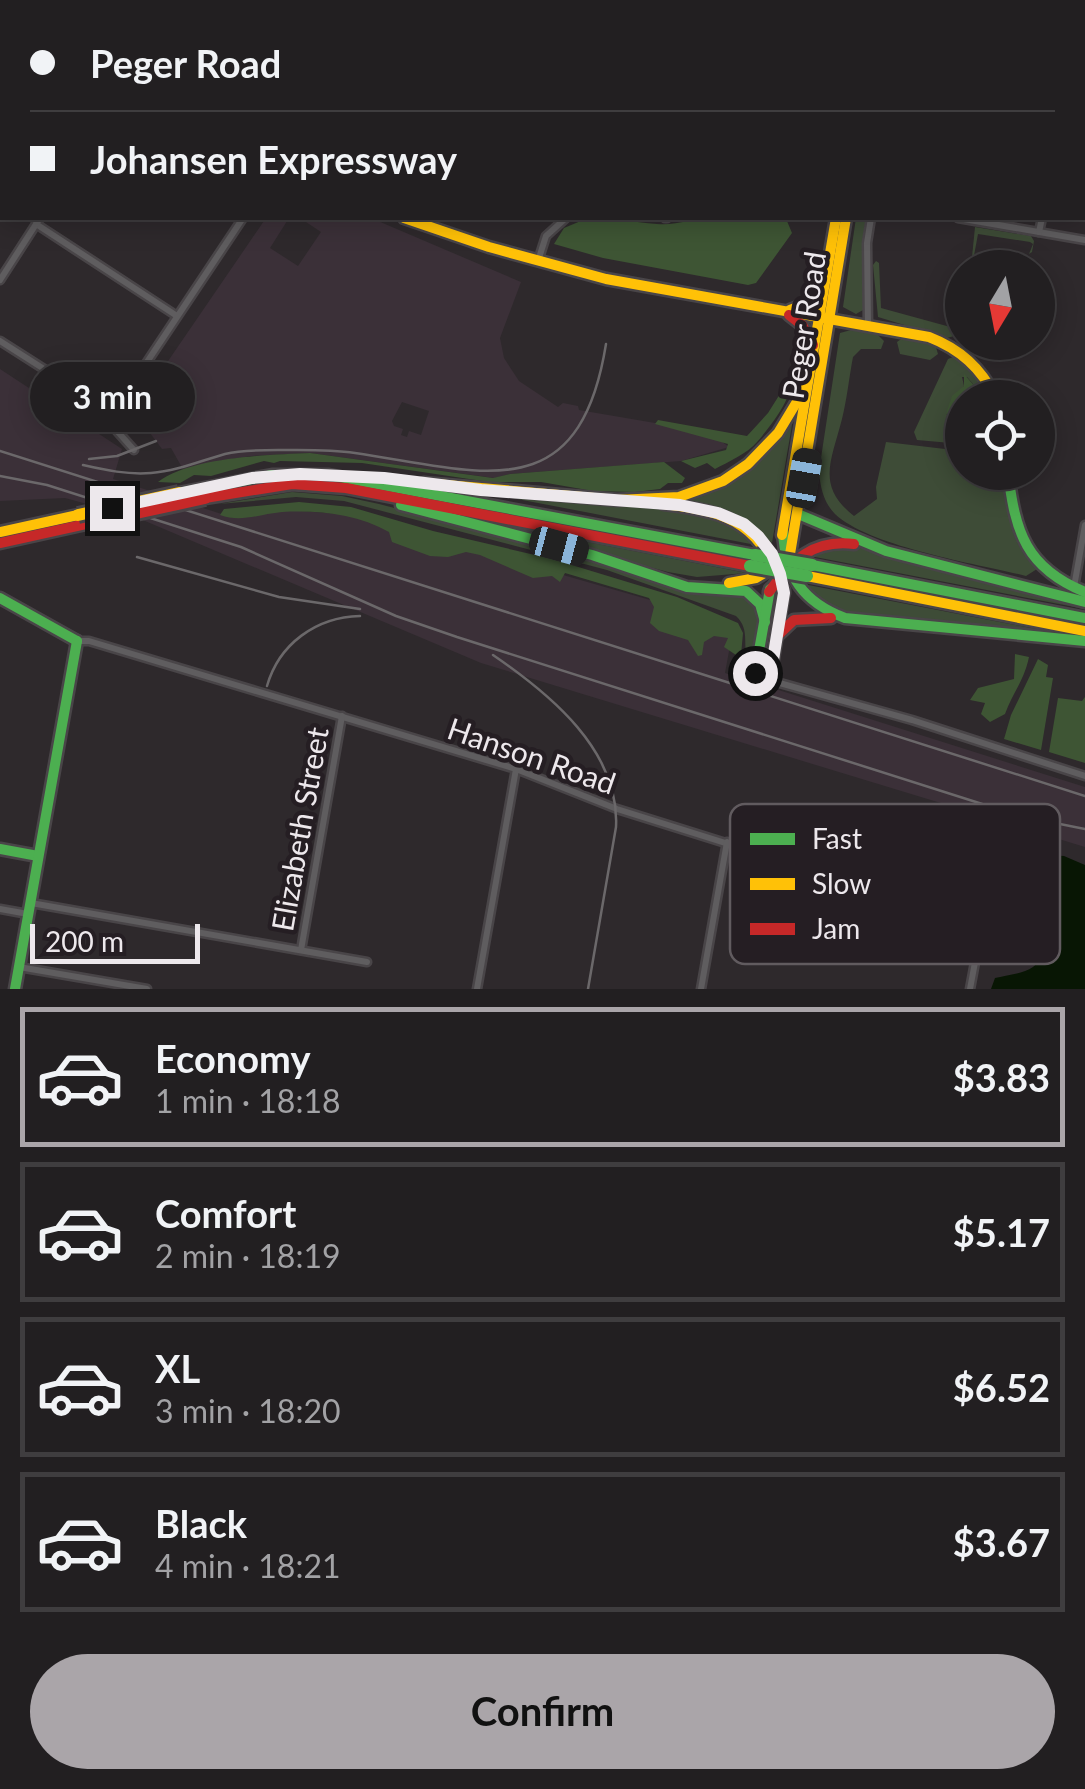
<!DOCTYPE html>
<meta charset="utf-8">
<style>
body{margin:0;font-family:Lato,sans-serif;background:#2e2c2e;color:#f1f3f6;height:100vh;display:flex;flex-direction:column;font-size:38px;white-space:nowrap}
*{box-sizing:border-box;margin:0}
p{font-size:32px;color:#a2a2a5}
.icon{flex:none;width:55px;height:55px;fill:none;stroke:currentColor;stroke-width:2;stroke-linecap:round;stroke-linejoin:round}
.map{position:relative;height:989px;overflow:hidden}
.panel{display:flex;flex-direction:column;background:#221f21;flex:1}
.panel>*{flex:none}
.hud{position:absolute;left:0px;top:0px;width:1085px;height:220px;box-shadow:0 5px 25px #0003,0 0 0 2px #3f3d3f;display:grid;align-content:center;height:220px;padding:0 30px;background:#221f21}
.needle{width:65px;rotate:190deg}
.controls{position:absolute;left:945px;top:250px;display:grid;gap:20px}
.controls a{display:grid;place-items:center;width:110px;height:110px;border-radius:50%;background:#221f21;box-shadow:0 5px 25px #0003,0 0 0 2px #3f3d3f;font-size:50px}
.scale{position:absolute;left:30px;bottom:25px;width:170px;box-sizing:border-box;padding-left:10px;border:5px solid #ede8ec;border-top:0;font-size:28px;line-height:35px;white-space:nowrap;color:#ede8ec;-webkit-text-stroke:8px #251e23;paint-order:stroke}
.end{position:absolute;width:45px;height:45px;margin:-22px;border:12px solid #ede8ec;background:#111;box-shadow:0 0 0 5px #111}
.from{border-radius:50%}
.bubble{position:absolute;height:70px;border-radius:35px;background:#221f21;box-shadow:0 5px 25px #0003,0 0 0 2px #3f3d3f;font-size:32px;font-weight:700;line-height:70px;text-align:center}
.car{position:absolute;width:30px;height:60px;margin:-30px -15px;border-radius:12px;box-shadow:0 0 8px 2px #0007;background:linear-gradient(#222 24%,#8ab4d8 0 40%,#222 0 76%,#8ab4d8 0 86%,#222 0)}
.hud b{display:flex;align-items:center;gap:35px;height:95px;font-size:38px}
.hud b+b{border-top:2px solid #3f3d3f}
.hud i{width:25px;height:25px;background:#f1f3f6}
ul{padding:18px 0 0;list-style:none}
li{display:flex;align-items:center;gap:30px;height:140px;margin:0 20px 15px;padding:0 10px;border:5px solid #3f3d3f;border-radius:0px}
li div{flex:1}
li b{display:block;font-size:38px}
li em{font-style:normal;font-weight:700}
li.selected{border-color:#aaa5a9}
li>.icon{width:90px;height:90px;stroke-width:1.5}
.cta{display:flex;gap:20px;margin-top:auto;padding:20px 30px}
.cta a{flex:1;height:115px;border-radius:60px;background:#aaa5a9;color:#111;font-size:40px;font-weight:700;line-height:115px;text-align:center}
.map>svg:first-child{display:block}
.built{fill:#3b3038;fill-rule:evenodd}
.green{fill:#3e4c37}
.forest{fill:#3e5534}
.water{fill:#081604}
.lines{fill:none;stroke-linecap:round;stroke-linejoin:round}
.street-casing{stroke:#494548;stroke-width:11}
.fast-casing{stroke:#494548;stroke-width:15}
.slow-casing{stroke:#494548;stroke-width:15}
.jam-casing{stroke:#494548;stroke-width:15}
.street{stroke:#5f5d5f;stroke-width:6}
.fast{stroke:#4caf50;stroke-width:10}
.slow{stroke:#ffc107;stroke-width:10}
.jam{stroke:#c62828;stroke-width:10}
.rail{stroke:#6b686a;stroke-width:2.5}
.fast-bridge-casing{stroke:#494548;stroke-width:18;stroke-linecap:butt}
.slow-bridge-casing{stroke:#494548;stroke-width:18;stroke-linecap:butt}
.jam-bridge-casing{stroke:#494548;stroke-width:18;stroke-linecap:butt}
.fast-bridge{stroke:#4caf50;stroke-width:12}
.slow-bridge{stroke:#ffc107;stroke-width:12}
.jam-bridge{stroke:#c62828;stroke-width:12}
.route{stroke:#ede8ec;stroke-width:12}
.labels{text-anchor:middle;dominant-baseline:central;stroke-width:9;stroke-linejoin:round;paint-order:stroke}
.street-label{font-size:30px;fill:#ede8ec;stroke:#251e23}
.key{fill:#251e23;stroke:#615b5f;stroke-width:2.5}
.key-label{font-size:28px;fill:#ede8ec}
</style>
<div class="map">
<svg width="1085" height="989" viewBox="0 0 1085 989">
<rect width="100%" height="100%" fill="#2e292c"/>
<!-- built -->
<g class="built">
<path d="M 266,218 L 289,218 L 270,248 L 298,266 L 321,232 L 300,218 L 371,218 L 521,282 L 500,338 L 504,358 L 519,381 L 558,407 L 563,403 L 578,406 L 579,410 L 655,423 L 721,441 L 729,447 L 681,461 L 510,474 L 494,478 L 310,453 L 251,456 L 208,463 L 184,471 L 171,448 L 162,449 L 150,433 L 154,430 L 143,424 L 153,411 L 140,402 ZM 402,402 L 429,411 L 421,435 L 409,431 L 407,437 L 401,435 L 403,429 L 394,426 L 392,421 Z"/>
<polygon points="0,369 122,449 113,479 234,518 276,509 353,515 734,624 725,673 1085,787 1085,847 481,663 138,518 65,498 0,501"/>
</g>
<!-- green -->
<g class="green">
<polygon points="856,218 866,218 862,245 865,302 863,310 856,314 843,307"/>
<polygon points="975,227 1031,236 1034,241 1032,252 1029,254 1033,244 1030,242 978,234 973,261 1006,267 1010,266 1009,257 1018,258 1014,267 971,267"/>
<polygon points="876,261 879,263 881,308 954,328 954,336 947,338 878,317 873,265"/>
<path d="M 851,330 L 877,334 L 884,341 L 881,349 L 861,349 L 853,357 C 849,378 847,399 842,419 C 831,462 816,486 854,516 L 877,499 L 876,487 L 886,442 L 962,451 L 962,472 L 1002,473 C 1007,507 1009,544 1037,569 L 1026,576 C 978,564 870,547 835,514 C 824,503 820,487 819,471 L 840,333 Z"/>
<polygon points="904,337 935,344 938,354 930,360 900,354 897,342"/>
<path d="M 953,357 C 971,362 982,381 990,397 L 984,397 L 967,377 L 962,377 L 964,386 L 946,414 L 962,430 L 962,444 L 917,440 L 914,432 L 948,359 Z"/>
<polygon points="793,419 772,543 759,531 671,501 715,489"/>
<path d="M 292,492 L 342,496 L 379,504 L 569,553 L 696,593 L 742,595 L 754,603 L 759,623 L 752,660 L 750,663 C 740,647 752,631 736,616 L 607,570 L 344,501 L 296,497 L 219,504 Z"/>
<polygon points="497,495 698,513 736,526 761,546"/>
<polygon points="496,526 515,528 747,573 697,577 668,572"/>
<polygon points="852,546 1085,605 1085,609 815,557 811,552"/>
<polygon points="803,585 803,584 1057,633 843,613 821,605"/>
</g>
<!-- forest -->
<g class="forest">
<path d="M 588,218 C 612,218 633,222 657,224 C 676,226 693,218 711,218 C 738,216 761,222 787,221 L 792,233 L 756,283 L 748,285 L 603,258 L 554,244 L 564,228 Z"/>
<polygon points="964,374 984,397 962,398 962,430 946,414 952,396 964,386"/>
<path d="M 790,378 C 795,396 770,427 757,442 C 748,453 728,462 715,469 L 707,463 L 695,468 L 681,461 L 726,450 L 728,444 L 655,424 L 658,420 L 747,436 L 768,413 Z"/>
<path d="M 310,453 L 493,478 L 510,474 L 664,462 L 685,478 L 682,483 L 668,483 L 660,489 L 635,492 L 593,491 L 541,482 L 489,482 L 362,463 L 280,461 L 274,463 L 264,461 L 211,476 L 194,475 L 180,483 L 158,482 C 191,457 267,455 310,453 Z"/>
<path d="M 299,502 L 351,507 L 433,531 L 552,559 L 677,597 L 738,623 L 743,633 L 741,655 L 736,655 L 724,647 L 728,638 L 714,636 L 704,642 L 702,655 L 698,656 L 688,640 L 659,631 L 650,623 L 654,607 L 649,598 L 565,573 L 560,582 L 552,576 L 533,578 L 480,555 L 466,552 L 448,557 L 430,556 L 392,542 L 389,532 C 357,514 319,510 282,512 C 260,514 241,523 220,515 L 224,509 Z"/>
<path d="M 1015,654 L 1029,657 C 1024,681 1013,692 1005,714 L 990,722 L 981,714 L 985,703 L 970,700 L 978,688 L 1014,679 Z"/>
<polygon points="1038,659 1048,665 1046,677 1053,678 1041,750 1004,739 1011,715"/>
<polygon points="1085,697 1085,763 1049,752 1058,698 1082,701"/>
</g>
<!-- water -->
<path class="water" d="M 1049,855 L 1064,856 L 1085,865 L 1085,989 L 991,989 L 995,978 C 1006,975 1023,974 1033,967 C 1064,944 1053,892 1043,862 Z"/>
<g class="lines">
<defs>
<g id="street">
<polyline points="732,0 733,2"/>
<polyline points="461,2 462,0"/>
<polyline points="1082,47 1085,46"/>
<polyline points="1082,112 1085,110"/>
<polyline points="665,218 667,218"/>
<polyline points="958,218 1085,240"/>
<polyline points="36,224 177,316"/>
<polyline points="1039,232 1042,218"/>
<polyline points="538,261 546,236 566,218"/>
<polyline points="0,280 40,218"/>
<polyline points="868,325 867,243 871,218"/>
<polyline points="0,341 113,413 117,431 134,450"/>
<polyline points="113,413 243,218"/>
<polyline points="1074,587 1085,525"/>
<polyline points="78,641 89,641 516,769 617,809 971,920 978,925 979,941 970,989"/>
<polyline points="744,673 912,720 1085,776"/>
<polyline points="31,903 367,962"/>
<polyline points="0,909 28,914"/>
<polyline points="301,950 342,716"/>
<polyline points="19,967 147,989"/>
<polyline points="477,989 516,769"/>
<polyline points="701,989 727,842"/>
</g>
<g id="fast">
<polyline points="876,0 876,2"/>
<path d="M 1008,472 C 1015,532 1026,568 1085,592"/>
<polyline points="179,493 272,475 329,475 755,555"/>
<polyline points="401,505 592,555 687,587 746,591 760,604 765,622"/>
<polyline points="798,514 886,551 1085,602"/>
<path d="M 783,531 C 785,576 803,602 845,618 L 1085,641"/>
<polyline points="812,565 1085,618"/>
<polyline points="0,598 77,641"/>
<polyline points="755,673 770,589"/>
<polyline points="0,849 38,856"/>
<polyline points="15,989 77,641"/>
</g>
<g id="slow">
<path d="M 404,218 L 489,247 L 606,279 L 929,337 C 960,349 981,368 996,398"/>
<polyline points="790,310 808,303 823,283"/>
<polyline points="424,483 617,500 679,497 723,481 748,464 778,433 807,385"/>
<path d="M 664,504 C 733,512 762,525 784,593"/>
<polyline points="0,532 78,515"/>
<polyline points="782,535 836,218"/>
<polyline points="789,560 846,218"/>
<polyline points="807,576 1085,631"/>
<polyline points="729,583 756,578 776,566"/>
</g>
<g id="jam">
<polyline points="0,59 2,60"/>
<polyline points="789,315 802,325 813,345"/>
<polyline points="205,498 292,484 346,488 750,566"/>
<polyline points="0,543 104,520"/>
<path d="M 769,592 C 792,560 813,539 854,544"/>
<polyline points="777,636 794,620 831,618"/>
<polyline points="770,678 784,590"/>
</g>
</defs>
<!-- street casing -->
<use href="#street" class="street-casing"/>
<!-- fast casing -->
<use href="#fast" class="fast-casing"/>
<!-- slow casing -->
<use href="#slow" class="slow-casing"/>
<!-- jam casing -->
<use href="#jam" class="jam-casing"/>
<!-- street -->
<use href="#street" class="street"/>
<!-- fast -->
<use href="#fast" class="fast"/>
<!-- slow -->
<use href="#slow" class="slow"/>
<!-- jam -->
<use href="#jam" class="jam"/>
<!-- rail -->
<g class="rail">
<polyline points="0,451 1085,796"/>
<polyline points="89,459 117,456 156,441"/>
<path d="M 83,465 C 105,470 128,475 151,473 C 177,471 200,461 225,454 C 242,450 260,450 278,450 C 304,450 329,449 355,453 C 480,471 579,512 606,344"/>
<polyline points="0,476 47,485 241,547 396,616 457,637 1020,816 1085,829"/>
<polyline points="137,557 279,597 360,609"/>
<path d="M 493,655 C 550,694 620,751 616,827 L 588,989"/>
<path d="M 267,686 C 279,644 316,617 360,616"/>
</g>
<defs>
<g id="fast-bridge">
<polyline points="755,555 812,565"/>
<polyline points="750,566 807,576"/>
</g>
<polyline id="slow-bridge" points="78,515 179,493"/>
<polyline id="jam-bridge" points="104,520 205,498"/>
</defs>
<!-- fast-bridge casing -->
<use href="#fast-bridge" class="fast-bridge-casing"/>
<!-- slow-bridge casing -->
<use href="#slow-bridge" class="slow-bridge-casing"/>
<!-- jam-bridge casing -->
<use href="#jam-bridge" class="jam-bridge-casing"/>
<!-- fast-bridge -->
<use href="#fast-bridge" class="fast-bridge"/>
<!-- slow-bridge -->
<use href="#slow-bridge" class="slow-bridge"/>
<!-- jam-bridge -->
<use href="#jam-bridge" class="jam-bridge"/>
</g>
<g class="lines">
<!-- route -->
<polyline class="route" points="112,508 252,478 300,474 384,478 481,490 680,505 718,513 744,524 758,536 772,554 780,574 784,593 770,678 755,673"/>
</g>
<g class="labels">
<!-- street labels -->
<g class="street-label">
<text transform="translate(803 325) rotate(-81)">Peger Road</text>
<text transform="translate(532 755) rotate(19)">Hanson Road</text>
<text transform="translate(299 829) rotate(-80)">Elizabeth Street</text>
</g>
</g>
<!-- legend -->
<rect x="730" y="804" width="330" height="160" rx="15" class="key"/>
<rect x="750" y="833" width="45" height="12" fill="#4caf50"/>
<rect x="750" y="878" width="45" height="12" fill="#ffc107"/>
<rect x="750" y="923" width="45" height="12" fill="#c62828"/>
<g class="key-label">
<text x="812" y="849">Fast</text>
<text x="812" y="894">Slow</text>
<text x="812" y="939">Jam</text>
</g>
</svg>
<div class="controls">
<a><svg class="needle" viewBox="-14 -14 28 28"><path d="M0-13l5 13h-10z" fill="#e53935"/><path d="M0 13l5-13h-10z" fill="#a2a2a5"/></svg></a>
<a><svg class="icon" aria-label="locate" viewBox="0 0 24 24"><circle cx="12" cy="12" r="6"/><path d="M12 2v4M12 18v4M2 12h4M18 12h4"/></svg></a>
</div>
<div class="scale">200 m</div>
<i class="end from" style="left:755px;top:673px"></i>
<i class="end" style="left:112px;top:508px"></i>
<div class="bubble" style="left:30px;top:362px;width:165px">3 min</div>
<i class="car" style="left:804px;top:478px;rotate:10deg"></i>
<i class="car" style="left:559px;top:546px;rotate:105deg"></i>
<div class="hud">
<b><i class="from"></i>Peger Road</b>
<b><i></i>Johansen Expressway</b>
</div>
</div>
<section class="panel">
<ul>
<li class="selected"><svg class="icon" aria-label="car" viewBox="0 0 24 24"><path d="M5 17H2v-5l4-1 3-4h7l3 4 3 1v5h-3M9 17h6M6 11h13"/><circle cx="7" cy="17" r="2"/><circle cx="17" cy="17" r="2"/></svg><div><b>Economy</b><p>1 min · 18:18</p></div><em>$3.83</em></li>
<li><svg class="icon" aria-label="car" viewBox="0 0 24 24"><path d="M5 17H2v-5l4-1 3-4h7l3 4 3 1v5h-3M9 17h6M6 11h13"/><circle cx="7" cy="17" r="2"/><circle cx="17" cy="17" r="2"/></svg><div><b>Comfort</b><p>2 min · 18:19</p></div><em>$5.17</em></li>
<li><svg class="icon" aria-label="car" viewBox="0 0 24 24"><path d="M5 17H2v-5l4-1 3-4h7l3 4 3 1v5h-3M9 17h6M6 11h13"/><circle cx="7" cy="17" r="2"/><circle cx="17" cy="17" r="2"/></svg><div><b>XL</b><p>3 min · 18:20</p></div><em>$6.52</em></li>
<li><svg class="icon" aria-label="car" viewBox="0 0 24 24"><path d="M5 17H2v-5l4-1 3-4h7l3 4 3 1v5h-3M9 17h6M6 11h13"/><circle cx="7" cy="17" r="2"/><circle cx="17" cy="17" r="2"/></svg><div><b>Black</b><p>4 min · 18:21</p></div><em>$3.67</em></li>
</ul>
<div class="cta"><a>Confirm</a></div>
</section>
